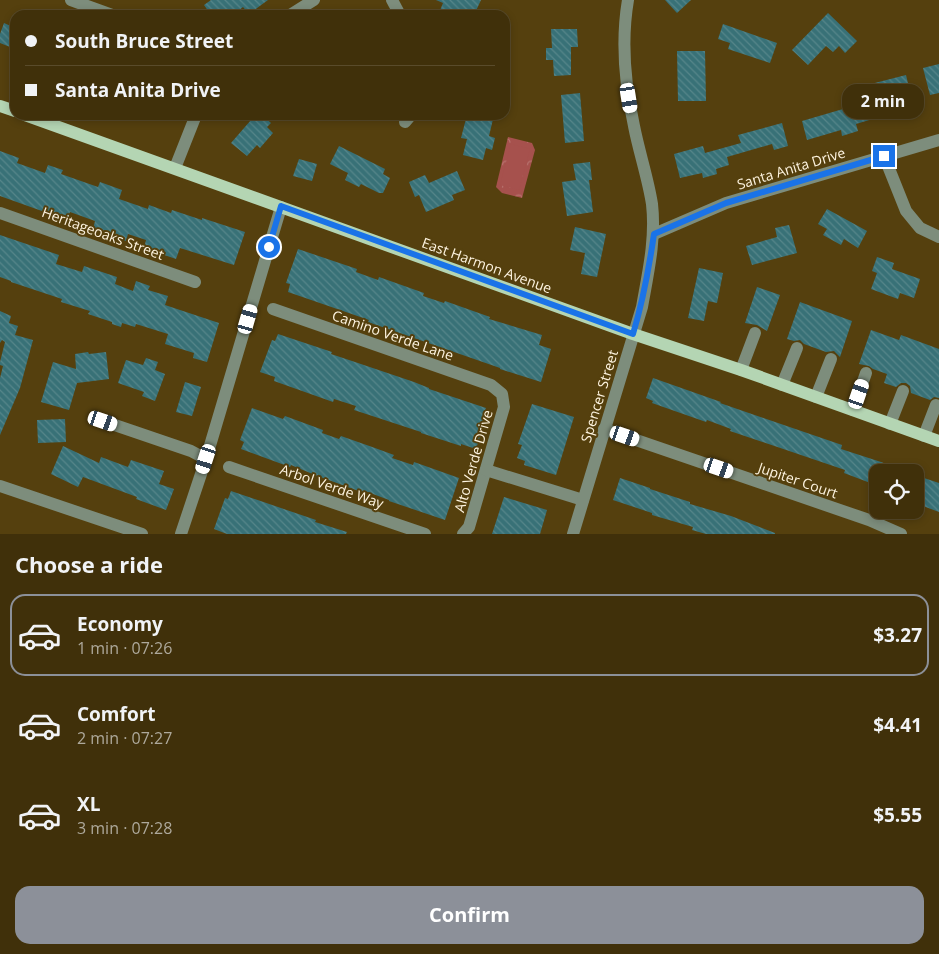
<!DOCTYPE html>
<meta charset="utf-8">
<style>
body{margin:0;font-family:"Open Sans",sans-serif;background:#473813;color:#f1f3f6;height:100vh;display:flex;flex-direction:column;font-size:19px;white-space:nowrap}
*{box-sizing:border-box;margin:0}
p{font-size:16px;color:#aea99c}
.icon{flex:none;width:28px;height:28px;fill:none;stroke:currentColor;stroke-width:2;stroke-linecap:round;stroke-linejoin:round}
.map{position:relative;height:534px;overflow:hidden}
.drawer{display:flex;flex-direction:column;background:#40300a;flex:1}
.drawer>*{flex:none}
.hud{position:absolute;left:10px;top:10px;width:500px;height:110px;border-radius:15px;box-shadow:0 2px 8px #0003,0 0 0 1px #594b2b;display:grid;align-content:center;height:110px;padding:0 15px;background:#40300a}
.controls{position:absolute;left:869px;top:464px;display:grid;gap:10px}
.controls a{display:grid;place-items:center;width:55px;height:55px;border-radius:10px;background:#40300a;box-shadow:0 2px 8px #0003,0 0 0 1px #594b2b;font-size:25px}
.end{position:absolute;width:22px;height:22px;margin:-11px;border:6px solid #1a73e8;background:#fff;box-shadow:0 0 0 2px #fff}
.from{border-radius:50%}
.bubble{position:absolute;height:35px;border-radius:15px;background:#40300a;box-shadow:0 2px 8px #0003,0 0 0 1px #594b2b;font-size:16px;font-weight:700;line-height:35px;text-align:center}
.car{position:absolute;width:15px;height:30px;margin:-15px -8px;border-radius:6px;box-shadow:0 0 4px 1px #0007;background:linear-gradient(#fff 24%,#345 0 40%,#fff 0 76%,#345 0 86%,#fff 0)}
.hud b{display:flex;align-items:center;gap:18px;height:48px;font-size:19px}
.hud b+b{border-top:1px solid #594b2b}
.hud i{width:12px;height:12px;background:#f1f3f6}
ul{padding:0;list-style:none}
li{display:flex;align-items:center;gap:15px;height:82px;margin:0 10px 8px;padding:0 5px;border:2px solid transparent;border-radius:15px}
li div{flex:1}
li b{display:block;font-size:19px}
li em{font-style:normal;font-weight:700}
li.active{border-color:#8c9099}
li>.icon{width:45px;height:45px;stroke-width:1.5}
h2{padding:0 15px;font-size:22px;line-height:60px}
.button{display:flex;gap:10px;margin-top:auto;padding:10px 15px}
.button a{flex:1;height:58px;border-radius:15px;background:#8c9099;color:#fff;font-size:20px;font-weight:700;line-height:58px;text-align:center}
.map>svg:first-child{display:block}
.forest{fill:url(#forest-crowns)}
.garden{fill:#a6514d}
.building{fill:url(#building-back-hatch)}
.lines{fill:none;stroke-linecap:round;stroke-linejoin:round}
.minor{stroke:#7d8d7c;stroke-width:12}
.major{stroke:#b4d5b3;stroke-width:12}
.route{stroke:#1a73e8;stroke-width:6}
.labels{text-anchor:middle;dominant-baseline:central;stroke-width:4;stroke-linejoin:round;paint-order:stroke}
.street-label{font-size:14px;fill:#fef4e0;stroke:#55400e}
</style>
<div class="map">
<svg width="939" height="534" viewBox="0 0 939 534">
<defs>
<pattern id="forest-crowns" width="20" height="18" patternUnits="userSpaceOnUse" patternTransform="scale(1.25)"><rect width="20" height="18" fill="#a6514d"/><path d="M2 6a3 3 0 1 1 6 0M12 15a3 3 0 1 1 6 0" fill="none" stroke="#b8736f"/></pattern>
<pattern id="building-back-hatch" width="6" height="6" patternUnits="userSpaceOnUse" patternTransform="scale(1.25)"><rect width="6" height="6" fill="#387177"/><path d="M-1 5l2 2M0 0l6 6M5-1l2 2" fill="none" stroke="#56868a"/></pattern>
</defs>
<rect width="100%" height="100%" fill="#55400e"/>
<!-- forest -->
<polygon class="forest" points="508,137 532,143 535,150 522,198 502,193 496,187"/>
<!-- garden -->
<polygon class="garden" points="511,144 530,149 519,190 500,185"/>
<!-- building -->
<g class="building">
<polygon points="211,0 268,0 249,14 243,7 233,15 211,15 204,5"/>
<polygon points="436,0 481,0 474,15 457,9 455,15 445,15 439,13 443,3"/>
<polygon points="665,0 691,0 677,13"/>
<polygon points="828,13 857,41 845,53 839,46 833,52 826,46 808,65 792,50"/>
<polygon points="4,23 15,28 15,49 0,43 0,34"/>
<polygon points="723,24 777,43 770,63 728,49 730,43 718,39"/>
<polygon points="551,29 577,29 578,47 571,47 571,75 554,76 553,60 546,60 546,48 552,48"/>
<polygon points="677,51 705,51 706,101 678,101"/>
<polygon points="939,64 939,93 930,95 923,68"/>
<polygon points="906,75 912,100 899,103 900,106 884,111 886,115 856,124 858,131 842,136 841,130 807,140 802,121 867,102 863,86"/>
<polygon points="580,93 584,141 565,143 561,95"/>
<polygon points="244,115 262,115 271,123 267,127 273,133 260,148 257,145 247,156 231,143 251,120"/>
<polygon points="467,115 494,115 489,136 495,138 492,150 486,148 483,160 463,155 467,139 461,138"/>
<polygon points="782,123 788,146 774,150 772,144 727,157 729,165 716,169 717,174 703,178 702,173 680,178 674,154 703,146 705,153 741,143 738,135"/>
<polygon points="339,146 385,169 383,174 390,178 383,193 379,193 361,184 359,187 345,180 348,173 330,164"/>
<polygon points="0,151 19,158 17,163 45,173 48,165 63,170 61,174 98,187 100,182 122,190 119,199 148,209 149,205 171,213 172,210 202,220 202,218 245,232 234,265 180,248 176,259 144,248 146,240 128,234 126,241 93,229 95,221 70,212 67,220 0,196"/>
<polygon points="299,159 317,164 312,181 293,176"/>
<polygon points="590,162 592,180 589,180 593,212 567,216 562,182 576,180 573,164"/>
<polygon points="457,171 465,190 452,195 454,200 426,212 419,195 415,197 409,182 425,175 429,183"/>
<polygon points="827,209 867,231 858,248 844,239 841,245 823,235 827,229 818,224"/>
<polygon points="789,225 797,253 752,265 746,246 777,237 775,228"/>
<polygon points="575,227 606,234 597,277 581,274 585,253 570,250"/>
<polygon points="0,235 59,255 56,264 82,272 84,266 117,277 115,284 133,291 136,281 150,286 148,290 168,296 165,305 219,323 207,362 193,358 194,353 165,344 168,334 136,324 135,327 122,323 121,327 112,324 112,322 88,314 90,311 61,302 62,299 11,282 11,281 0,277"/>
<polygon points="298,249 357,269 356,272 378,280 379,277 424,293 423,296 444,303 445,301 490,317 489,319 542,335 539,345 551,349 541,382 500,369 500,368 368,322 369,320 288,292 290,284 286,283"/>
<polygon points="877,257 894,263 892,269 920,279 914,298 900,293 898,299 871,289 877,273 872,271"/>
<polygon points="699,268 723,273 717,303 708,301 704,321 688,318"/>
<polygon points="757,287 780,295 767,331 757,325 745,323"/>
<polygon points="800,302 852,321 840,357 834,351 826,352 804,344 800,340 794,341 787,339"/>
<polygon points="0,311 11,316 9,323 18,326 15,335 33,340 20,388 0,435 0,378 3,366 0,365 0,362 5,342 2,340 0,343"/>
<polygon points="871,330 899,340 901,335 939,349 939,398 934,397 930,400 911,393 910,386 906,383 901,383 896,387 884,383 887,374 873,369 869,366 859,364"/>
<polygon points="278,334 332,352 331,354 355,362 414,382 429,388 429,389 486,408 483,417 486,418 476,449 461,444 461,446 421,433 421,432 354,410 356,406 334,399 333,402 274,381 275,377 260,372 272,340 275,341"/>
<polygon points="88,352 89,354 106,352 109,379 77,383 69,410 41,402 53,362 76,369 75,354"/>
<polygon points="146,358 158,362 155,370 165,374 155,401 142,396 144,392 118,383 126,360 143,365"/>
<polygon points="653,378 721,402 720,403 842,445 841,449 881,462 904,471 904,472 878,472 873,484 844,473 845,470 730,431 731,429 707,420 706,422 652,403 653,401 646,398"/>
<polygon points="185,382 201,387 192,416 176,412"/>
<polygon points="532,404 574,417 556,475 524,465 525,461 517,458 522,445 518,444"/>
<polygon points="252,408 283,419 285,416 323,430 322,433 339,439 341,436 375,448 394,455 392,458 413,465 414,462 459,478 445,520 389,501 389,500 365,491 364,493 315,475 291,465 290,467 241,449 244,442 240,440"/>
<polygon points="65,419 66,442 38,443 37,420"/>
<polygon points="63,446 99,463 101,457 128,467 131,460 164,471 159,484 174,489 166,510 136,499 137,497 83,477 78,487 51,474"/>
<polygon points="915,475 939,483 939,512 923,506 924,503 915,499"/>
<polygon points="620,478 650,488 650,489 690,502 690,504 731,516 775,533 775,534 706,534 692,530 693,527 652,515 652,513 613,500"/>
<polygon points="231,491 316,520 315,522 347,532 346,534 227,534 214,529 225,498 228,499"/>
<polygon points="504,497 547,510 540,534 492,534"/>
</g>
<g class="lines">
<!-- minor -->
<g class="minor">
<polyline points="71,0 112,15"/>
<polyline points="392,0 400,15"/>
<polyline points="290,15 314,0"/>
<polyline points="405,122 411,115"/>
<polyline points="884,156 906,211 920,228 939,237"/>
<polyline points="175,168 196,115"/>
<polyline points="0,213 195,282"/>
<polyline points="654,234 726,203 939,140"/>
<polyline points="273,309 491,385 502,394 504,407 469,527 463,534"/>
<polyline points="741,370 755,333"/>
<polyline points="782,385 797,348"/>
<polyline points="816,397 831,359"/>
<polyline points="853,410 866,373"/>
<polyline points="103,421 191,451 206,459"/>
<polyline points="890,424 903,391"/>
<polyline points="604,429 869,520 901,534"/>
<polyline points="924,436 936,405"/>
<polyline points="229,467 425,534"/>
<polyline points="486,470 583,500"/>
<polyline points="0,486 142,534"/>
<polyline points="181,534 206,459 281,207"/>
<path d="M 573,534 L 642,307 C 648,273 656,239 652,204 C 648,178 639,152 634,126 C 625,85 621,41 628,0"/>
</g>
<!-- major -->
<g class="major">
<polyline points="0,106 15,111"/>
<polyline points="25,115 633,334 741,370 939,441"/>
</g>
</g>
<g class="lines">
<!-- route -->
<path class="route" d="M 269,247 L 281,206 L 633,334 C 643,301 649,268 654,234 L 726,203 L 884,156"/>
</g>
<g class="labels">
<!-- street labels -->
<g class="street-label">
<text transform="translate(791 168) rotate(-17)">Santa Anita Drive</text>
<text transform="translate(103 233) rotate(20)">Heritageoaks Street</text>
<text transform="translate(487 265) rotate(20)">East Harmon Avenue</text>
<text transform="translate(393 335) rotate(19)">Camino Verde Lane</text>
<text transform="translate(599 396) rotate(-73)">Spencer Street</text>
<text transform="translate(473 461) rotate(-74)">Alto Verde Drive</text>
<text transform="translate(798 480) rotate(19)">Jupiter Court</text>
<text transform="translate(332 486) rotate(19)">Arbol Verde Way</text>
</g>
</g>
</svg>
<div class="controls">
<a><svg class="icon" aria-label="locate" viewBox="0 0 24 24"><circle cx="12" cy="12" r="6"/><path d="M12 2v4M12 18v4M2 12h4M18 12h4"/></svg></a>
</div>
<i class="end from" style="left:269px;top:247px"></i>
<i class="end" style="left:884px;top:156px"></i>
<div class="bubble" style="left:842px;top:84px;width:82px">2 min</div>
<i class="car" style="left:629px;top:98px;rotate:171deg"></i>
<i class="car" style="left:248px;top:319px;rotate:16deg"></i>
<i class="car" style="left:859px;top:394px;rotate:19deg"></i>
<i class="car" style="left:103px;top:421px;rotate:109deg"></i>
<i class="car" style="left:625px;top:436px;rotate:109deg"></i>
<i class="car" style="left:206px;top:459px;rotate:198deg"></i>
<i class="car" style="left:719px;top:468px;rotate:109deg"></i>
<div class="hud">
<b><i class="from"></i>South Bruce Street</b>
<b><i></i>Santa Anita Drive</b>
</div>
</div>
<section class="drawer">
<h2>Choose a ride</h2>
<ul>
<li class="active"><svg class="icon" aria-label="car" viewBox="0 0 24 24"><path d="M5 17H2v-5l4-1 3-4h7l3 4 3 1v5h-3M9 17h6M6 11h13"/><circle cx="7" cy="17" r="2"/><circle cx="17" cy="17" r="2"/></svg><div><b>Economy</b><p>1 min · 07:26</p></div><em>$3.27</em></li>
<li><svg class="icon" aria-label="car" viewBox="0 0 24 24"><path d="M5 17H2v-5l4-1 3-4h7l3 4 3 1v5h-3M9 17h6M6 11h13"/><circle cx="7" cy="17" r="2"/><circle cx="17" cy="17" r="2"/></svg><div><b>Comfort</b><p>2 min · 07:27</p></div><em>$4.41</em></li>
<li><svg class="icon" aria-label="car" viewBox="0 0 24 24"><path d="M5 17H2v-5l4-1 3-4h7l3 4 3 1v5h-3M9 17h6M6 11h13"/><circle cx="7" cy="17" r="2"/><circle cx="17" cy="17" r="2"/></svg><div><b>XL</b><p>3 min · 07:28</p></div><em>$5.55</em></li>
</ul>
<div class="button"><a>Confirm</a></div>
</section>
